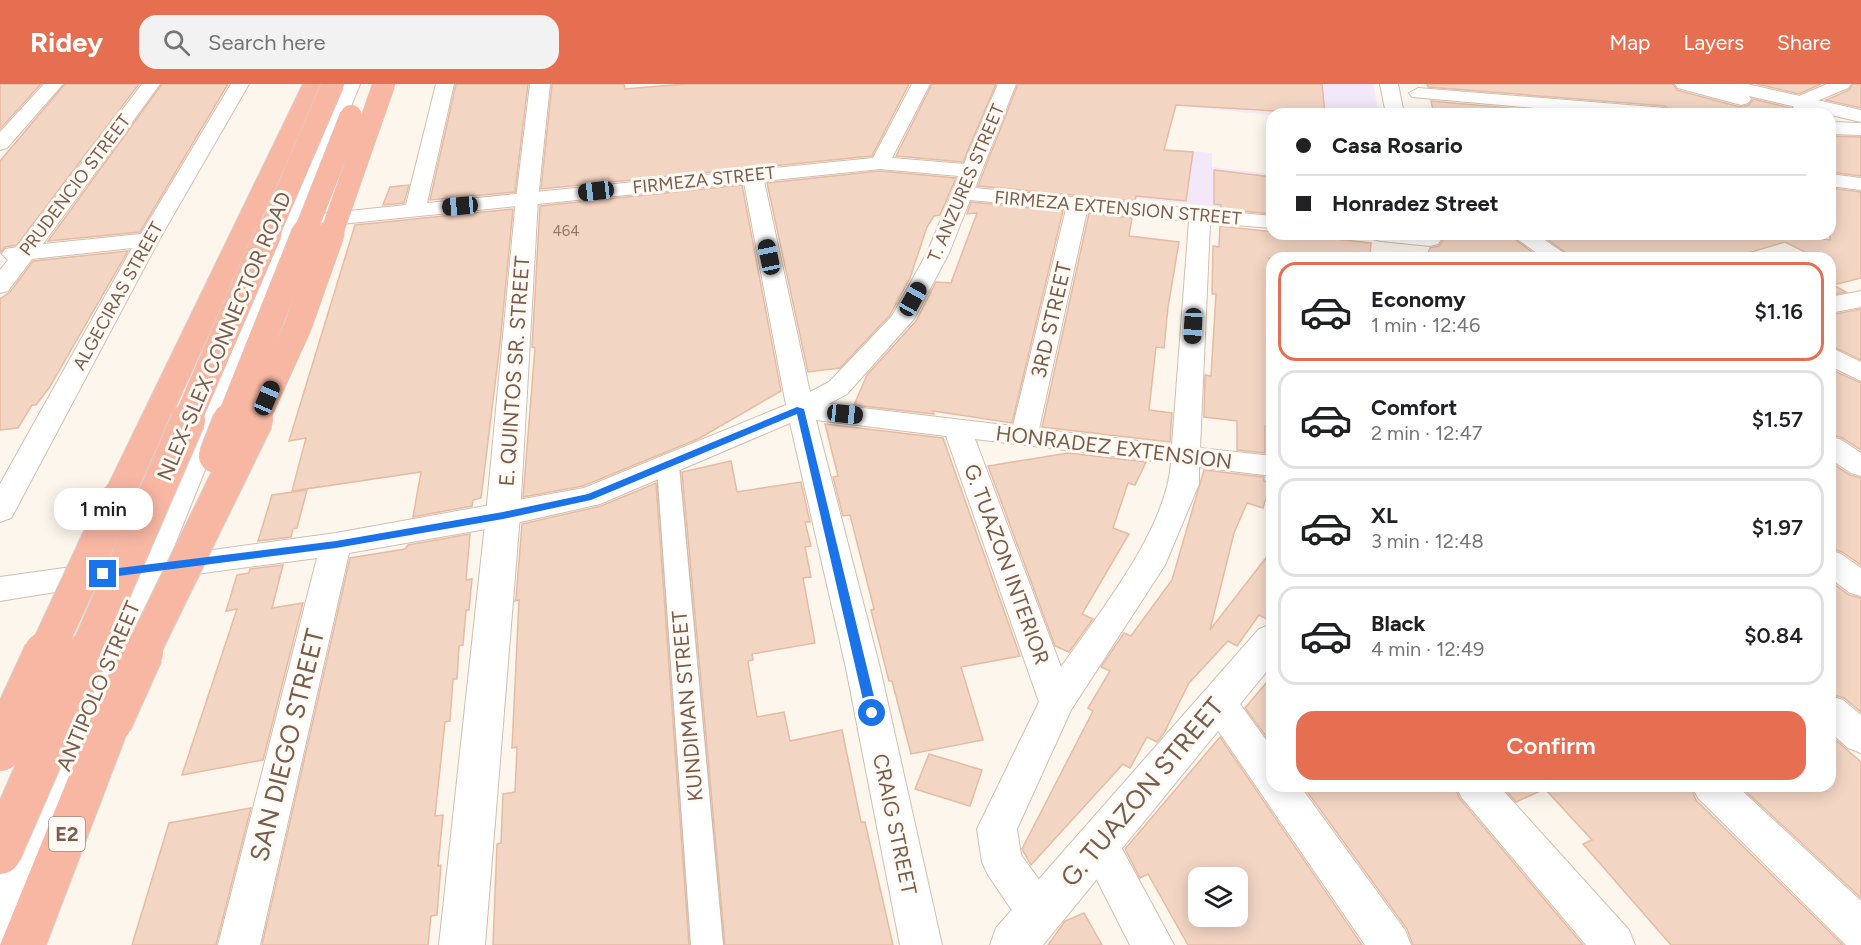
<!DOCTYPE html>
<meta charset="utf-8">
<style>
body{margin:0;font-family:Figtree,sans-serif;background:#f2f2f2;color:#202124;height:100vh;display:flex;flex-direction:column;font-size:22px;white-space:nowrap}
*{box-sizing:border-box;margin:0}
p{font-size:20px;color:#757577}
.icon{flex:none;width:33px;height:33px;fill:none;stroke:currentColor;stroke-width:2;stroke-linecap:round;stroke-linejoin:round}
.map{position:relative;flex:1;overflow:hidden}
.side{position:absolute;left:1266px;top:168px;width:570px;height:540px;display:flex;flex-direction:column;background:#fff;border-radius:18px;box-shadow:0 3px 15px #0003}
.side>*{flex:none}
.guide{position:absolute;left:1266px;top:24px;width:570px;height:132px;border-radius:18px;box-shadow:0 3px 15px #0003;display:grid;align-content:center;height:132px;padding:0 30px;background:#fff}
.controls{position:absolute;left:1188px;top:783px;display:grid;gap:12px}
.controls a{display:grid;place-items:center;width:60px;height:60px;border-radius:12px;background:#fff;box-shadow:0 3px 15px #0003;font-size:30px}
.end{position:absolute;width:27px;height:27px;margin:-14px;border:8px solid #1a73e8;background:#fff;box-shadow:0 0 0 3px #fff}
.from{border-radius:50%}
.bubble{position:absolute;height:42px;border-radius:18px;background:#fff;box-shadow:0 3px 15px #0003;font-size:20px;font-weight:600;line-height:42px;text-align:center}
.car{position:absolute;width:18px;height:36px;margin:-18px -9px;border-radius:8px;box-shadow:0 0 4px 2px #0007;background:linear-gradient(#222 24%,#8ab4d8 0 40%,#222 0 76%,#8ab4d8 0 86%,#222 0)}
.guide b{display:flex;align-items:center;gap:21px;height:57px;font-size:22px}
.guide b+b{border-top:2px solid #e0e0e0}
.guide i{width:15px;height:15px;background:#202124}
ul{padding:10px 0 0;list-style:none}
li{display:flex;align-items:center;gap:18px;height:99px;margin:0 12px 9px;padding:0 18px;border:3px solid #e0e0e0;border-radius:18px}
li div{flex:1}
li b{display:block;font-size:22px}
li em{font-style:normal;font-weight:600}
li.on{border-color:#e76f51}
li>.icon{width:54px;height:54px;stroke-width:1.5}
.primary-button{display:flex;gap:12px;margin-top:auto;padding:12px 30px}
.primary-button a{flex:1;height:69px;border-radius:18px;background:#e76f51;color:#fff;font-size:24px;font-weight:600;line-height:69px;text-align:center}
header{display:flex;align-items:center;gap:36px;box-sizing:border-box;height:84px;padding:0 30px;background:#e76f51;color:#fff}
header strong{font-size:28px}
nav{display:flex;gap:33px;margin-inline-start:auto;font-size:21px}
.search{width:420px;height:54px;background:#f2f2f2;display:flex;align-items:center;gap:15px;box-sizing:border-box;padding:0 21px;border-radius:18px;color:#757577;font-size:22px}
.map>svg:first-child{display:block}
.education{fill:#f3e8fa}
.building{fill:#f3d5c3;stroke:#e6bba3;stroke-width:1.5;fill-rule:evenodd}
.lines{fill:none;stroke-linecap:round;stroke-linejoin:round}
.pedestrian-casing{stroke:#d1beb0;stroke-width:3}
.minor-casing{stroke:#d1beb0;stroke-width:2}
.tertiary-casing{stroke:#d1beb0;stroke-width:2}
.motorway-casing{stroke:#dad1cd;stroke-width:2}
.pedestrian{fill:#fff;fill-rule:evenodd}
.minor{fill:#fff;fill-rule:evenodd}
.tertiary{fill:#fff;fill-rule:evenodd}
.motorway{fill:#f7b7a3;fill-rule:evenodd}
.motorway-bridge-far3-casing{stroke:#dad1cd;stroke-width:23;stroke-linecap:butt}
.motorway-bridge-far2-casing{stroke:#dad1cd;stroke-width:28;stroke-linecap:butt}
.motorway-bridge-far1-casing{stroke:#dad1cd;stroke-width:36;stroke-linecap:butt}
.motorway-bridge-casing{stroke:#dad1cd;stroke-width:44;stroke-linecap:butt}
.motorway-bridge-far3{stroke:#f7b7a3;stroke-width:22}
.motorway-bridge-far2{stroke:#f7b7a3;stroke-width:27}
.motorway-bridge-far1{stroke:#f7b7a3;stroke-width:34}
.motorway-bridge{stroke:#f7b7a3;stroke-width:42}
.route{fill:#1a73e8}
.labels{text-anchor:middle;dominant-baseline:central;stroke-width:6;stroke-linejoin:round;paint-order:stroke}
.far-number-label{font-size:15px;fill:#987a6a}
.far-street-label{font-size:18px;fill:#7a5c4d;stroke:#fffaf3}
.shield{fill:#fffaf3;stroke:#a28b7f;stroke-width:1.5}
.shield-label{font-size:20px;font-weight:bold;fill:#7a5c4d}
.street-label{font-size:21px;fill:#7a5c4d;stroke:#fffaf3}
.near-street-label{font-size:26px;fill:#7a5c4d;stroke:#fffaf3}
</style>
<header>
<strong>Ridey</strong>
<div class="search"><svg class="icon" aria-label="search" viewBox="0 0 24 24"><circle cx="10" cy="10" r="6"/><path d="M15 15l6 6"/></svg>Search here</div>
<nav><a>Map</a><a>Layers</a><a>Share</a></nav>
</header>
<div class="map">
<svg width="1861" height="861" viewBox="0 0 1861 861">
<rect width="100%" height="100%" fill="#fdf6ec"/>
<!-- education -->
<polygon class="education" points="1020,0 1373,0 1379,30 1272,31 1055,10 1042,52 1212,69 1212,83 1272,90 1272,128 989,100"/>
<!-- building -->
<g class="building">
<polygon points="0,0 41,0 0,45"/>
<polygon points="65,0 139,0 17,161 5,163 0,169 0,77"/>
<polygon points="162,0 228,0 140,148 48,157"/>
<polygon points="456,0 528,0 515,108 430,116"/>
<polygon points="552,0 624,0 625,5 685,0 909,0 872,72 541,105"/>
<polygon points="932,0 996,0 963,78 896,72"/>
<polygon points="1018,0 1322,0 1325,30 1176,21 1164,66 1193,68 1186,117 1136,112 1135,117 978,102"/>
<polygon points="1427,0 1673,0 1677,6 1740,23 1749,21 1753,15 1791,24 1788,30 1676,30 1665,22 1428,3"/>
<polygon points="1757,0 1821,0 1799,10"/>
<polygon points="1853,0 1861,0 1861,24 1826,16 1849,6"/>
<polygon points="1431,17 1576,30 1434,30"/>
<polygon points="1830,52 1861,53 1861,92 1830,88"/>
<polygon points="1214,86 1272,93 1272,130 1221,125 1221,121 1214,120"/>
<polygon points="880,87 956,94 940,131 934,132 927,143 910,194 890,231 840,284 808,288 767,99"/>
<polygon points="409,101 404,119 383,121 390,103"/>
<polygon points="742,101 781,307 698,355 583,402 523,413 535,264 532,263 540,122"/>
<polygon points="1830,104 1861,108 1861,194 1833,201 1846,208 1830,211 1830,174 1817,174 1785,158 1731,174 1573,174 1540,150 1791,150 1830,156"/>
<polygon points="971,118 1063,127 1012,339 933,327 934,330 854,321 867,291 916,237 936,198 951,199 977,129 967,130"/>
<polygon points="513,125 500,260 481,414 473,416 472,422 413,433 421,388 292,407 306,354 289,357 355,141"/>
<polygon points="1089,129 1132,134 1129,152 1179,158 1168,223 1164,264 1156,263 1149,326 1172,329 1170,358 1042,343"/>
<polygon points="1220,142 1371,159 1370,174 1269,174 1272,343 1265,342 1265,369 1237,366 1237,337 1204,333 1205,291 1211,292 1216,210 1212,210 1213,162 1219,163"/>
<polygon points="1439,150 1508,150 1540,174 1426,174 1430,164 1439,162 1443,156"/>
<polygon points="128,167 49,304 36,321 32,321 18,344 0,346 0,215 10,208 33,177"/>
<polygon points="1861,225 1861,276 1830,261 1830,231"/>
<polygon points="1830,285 1861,299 1861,366 1841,353 1830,351"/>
<polygon points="825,340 943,354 1020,572 961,583 983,656 911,670 892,597 889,597 871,526 874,525 850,431 843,432 833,393 838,392"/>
<polygon points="1068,369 1146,378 1135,401 1128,399 1113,444 1129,450 1082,530 1093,535 1069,568 1055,562 988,382"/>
<polygon points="731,377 737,408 801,398 810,438 805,438 811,462 805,463 811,493 803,494 815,559 752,570 753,576 748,577 755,622 757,633 784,628 790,657 842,646 861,738 865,738 893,861 725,861 682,388"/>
<polygon points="1830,378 1850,391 1861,394 1861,481 1842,468 1830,464"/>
<polygon points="1204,386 1264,393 1264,397 1271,399 1263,424 1247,419 1234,449 1210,546 1272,466 1272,538 1259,531 1237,562 1228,557 1189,599 1164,649 1157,658 1147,653 1130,684 1123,680 1031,781 1022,765 1093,627 1088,624 1110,587 1101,583 1124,549 1131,552 1172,496"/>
<polygon points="656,399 689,861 493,861 497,760 501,759 503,710 515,708 517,663 512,664 519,516 515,517 516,514 522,440 601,422"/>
<polygon points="307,406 297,444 293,445 291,453 258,457 272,411"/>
<polygon points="470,450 466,496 472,495 469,526 466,526 463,561 459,562 457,595 453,595 450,637 445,638 435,732 443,731 438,782 441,781 437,831 431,832 428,861 262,861 350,474 405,465 408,461"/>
<polygon points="283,481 272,524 303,519 263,676 182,691 237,525 226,527 237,491 249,489 250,485"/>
<polygon points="1830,497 1849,511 1861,514 1861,628 1844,614 1830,610"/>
<polygon points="1272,592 1272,660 1245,624"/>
<polygon points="1830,651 1861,678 1861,814 1740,702 1830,702"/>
<path d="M 1220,653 L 1362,861 L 1188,861 L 1148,790 L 1140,794 L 1125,765 ZM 1198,794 L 1238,794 L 1238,832 L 1198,832 Z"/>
<polygon points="929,670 982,686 970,722 915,705"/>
<polygon points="1303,702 1454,702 1460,715 1583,861 1413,861 1407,845"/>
<polygon points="1502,702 1690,702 1696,716 1843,861 1671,861 1583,760 1592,756 1545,705 1516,718"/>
<polygon points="251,724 216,861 132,861 169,739"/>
<polygon points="1084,829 1102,861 1048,861 1065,837"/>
</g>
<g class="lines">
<defs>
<polygon id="pedestrian" points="668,375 676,377 679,382 723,861 691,861 657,382 660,377"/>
<g id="minor">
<polygon points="44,0 63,0 7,64 0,66 0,48"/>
<polygon points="142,0 160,0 43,160 141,150 231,0 249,0 159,156 15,427 11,434 0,438 0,400 132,164 32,175 8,207 0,209 0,186 8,176 2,170 5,165 18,163"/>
<path d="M 436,0 L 454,0 L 427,119 L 873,74 L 912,0 L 930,0 L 892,74 L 964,80 L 998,0 L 1016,0 L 975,104 L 1272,132 L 1272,144 L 1210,139 L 1200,364 L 1272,372 L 1272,392 L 1199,383 L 1199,400 L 1165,481 L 1071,626 L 1017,745 L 1021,771 L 1054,816 L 1060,830 L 1054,844 L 1039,850 L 1024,844 L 988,791 L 982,778 L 977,745 L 1039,618 L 946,352 L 816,336 L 880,584 L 942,861 L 900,861 L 846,584 L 790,339 L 600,420 L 503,442 L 349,469 L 260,861 L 218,861 L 317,474 L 166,494 L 155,490 L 150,482 L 155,474 L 336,449 L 584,404 L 786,321 L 744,99 L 292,145 L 284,144 L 281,139 L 284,134 L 292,133 L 406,121 ZM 880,85 L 959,92 L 927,169 L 892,232 L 829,298 L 810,308 L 764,97 ZM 970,116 L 1066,125 L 1013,342 L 829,320 L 847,310 L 914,235 L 949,169 ZM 1087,127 L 1189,137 L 1172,361 L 1039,345 ZM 975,355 L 1171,379 C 1166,446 1100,528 1061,583 Z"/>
<polygon points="1380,0 1398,0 1404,30 1386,30"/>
<polygon points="1827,0 1851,0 1848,4 1812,19 1806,30 1790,30 1799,12"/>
<polygon points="1418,4 1665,24 1674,30 1601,30 1412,13 1409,9"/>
<polygon points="1830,38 1861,39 1861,51 1830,50"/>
<polygon points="1830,90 1861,94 1861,106 1830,102"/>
<polygon points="1370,150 1436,150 1441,155 1438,160 1430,162 1381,157 1373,155"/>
<polygon points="1510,150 1536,150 1571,174 1544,174"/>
<polygon points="1830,263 1861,278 1861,297 1830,282"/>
<polygon points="1830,353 1840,355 1861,369 1861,392 1851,389 1830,375"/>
<polygon points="1830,466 1841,470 1861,484 1861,512 1850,509 1830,494"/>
<polygon points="100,479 111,483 116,491 111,499 0,517 0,493"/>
<polygon points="1219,604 1232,609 1272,664 1272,702 1300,702 1405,846 1411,861 1365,861 1206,629 1201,619 1206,609"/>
<polygon points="1830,612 1843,616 1861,631 1861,669 1848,664 1830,648"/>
<polygon points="1456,702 1499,702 1629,846 1635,861 1586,861 1462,714"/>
<polygon points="1692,702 1737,702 1861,817 1861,861 1846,861 1698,714"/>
<polygon points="1098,741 1112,746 1174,861 1130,861 1078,759 1084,746"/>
</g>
<g id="tertiary">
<polygon points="340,0 360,0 23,839 16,855 0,861 0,785"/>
<polygon points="530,0 550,0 538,115 520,431 485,861 439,861 486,431 516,115"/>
<polygon points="1675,0 1747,0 1861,26 1861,38 1749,12 1751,15 1748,19 1741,21 1678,4"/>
<polygon points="1861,207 1861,223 1830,229 1830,213"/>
<polygon points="1272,540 1272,581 1043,861 990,861 996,844 1259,545"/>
</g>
<g id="motorway">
<polygon points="303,0 323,0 134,414 129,422 118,425 107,422 102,414"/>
<polygon points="111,621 125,626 131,638 46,861 0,861 91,638 97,626"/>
</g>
</defs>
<!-- pedestrian casing -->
<use href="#pedestrian" class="pedestrian-casing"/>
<!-- minor casing -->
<use href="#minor" class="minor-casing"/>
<!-- tertiary casing -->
<use href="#tertiary" class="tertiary-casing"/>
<!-- motorway casing -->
<use href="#motorway" class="motorway-casing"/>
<!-- pedestrian -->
<use href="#pedestrian" class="pedestrian"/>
<!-- minor -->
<use href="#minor" class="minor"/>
<!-- tertiary -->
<use href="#tertiary" class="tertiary"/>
<!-- motorway -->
<use href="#motorway" class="motorway"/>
<defs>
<g id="motorway-bridge-far3">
<polyline points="268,151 333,0"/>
<polyline points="304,151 351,32"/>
<polyline points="331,151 384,0"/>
</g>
<g id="motorway-bridge-far2">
<polyline points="187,337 268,149"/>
<polyline points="230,337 305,149"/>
<polyline points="255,337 298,242 331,149"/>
</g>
<g id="motorway-bridge-far1">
<polyline points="216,372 230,336"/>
<polyline points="45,571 118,414"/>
<polyline points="86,571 188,336"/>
<polyline points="141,571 256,336"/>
</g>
<g id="motorway-bridge">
<polyline points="111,638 142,569"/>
<polyline points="0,666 45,569"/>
<polyline points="0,769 87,569"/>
</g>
</defs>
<!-- motorway-bridge-far3 casing -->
<use href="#motorway-bridge-far3" class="motorway-bridge-far3-casing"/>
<!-- motorway-bridge-far2 casing -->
<use href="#motorway-bridge-far2" class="motorway-bridge-far2-casing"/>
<!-- motorway-bridge-far1 casing -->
<use href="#motorway-bridge-far1" class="motorway-bridge-far1-casing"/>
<!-- motorway-bridge casing -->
<use href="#motorway-bridge" class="motorway-bridge-casing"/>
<!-- motorway-bridge-far3 -->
<use href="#motorway-bridge-far3" class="motorway-bridge-far3"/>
<!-- motorway-bridge-far2 -->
<use href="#motorway-bridge-far2" class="motorway-bridge-far2"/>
<!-- motorway-bridge-far1 -->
<use href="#motorway-bridge-far1" class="motorway-bridge-far1"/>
<!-- motorway-bridge -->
<use href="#motorway-bridge" class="motorway-bridge"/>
</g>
<!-- route -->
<polygon class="route" points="797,323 804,325 878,629 872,634 866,629 797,330 591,416 503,435 336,464 103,494 98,490 103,486 336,457 503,428 588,410"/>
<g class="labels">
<!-- far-number labels -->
<g class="far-number-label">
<text x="566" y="147">464</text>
</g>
<!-- far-street labels -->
<g class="far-street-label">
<text transform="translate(704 96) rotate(-6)">FIRMEZA STREET</text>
<text transform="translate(966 99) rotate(-67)">T. ANZURES STREET</text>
<text transform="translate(75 101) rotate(-53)">PRUDENCIO STREET</text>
<text transform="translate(1118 124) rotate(5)">FIRMEZA EXTENSION STREET</text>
<text transform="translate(118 212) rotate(-61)">ALGECIRAS STREET</text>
</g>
<!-- shield labels -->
<rect class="shield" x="49" y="733" width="36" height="34" rx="4.5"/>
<g class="shield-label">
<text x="67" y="750">E2</text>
</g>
<!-- street labels -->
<g class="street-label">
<text transform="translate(1051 236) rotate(-77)">3RD STREET</text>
<text transform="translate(224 252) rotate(-67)">NLEX-SLEX CONNECTOR ROAD</text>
<text transform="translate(514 287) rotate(-86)">E. QUINTOS SR. STREET</text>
<text transform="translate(1114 363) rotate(7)">HONRADEZ EXTENSION</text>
<text transform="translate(1007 480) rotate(70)">G. TUAZON INTERIOR</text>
<text transform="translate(98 602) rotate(-67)">ANTIPOLO STREET</text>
<text transform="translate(687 622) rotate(-95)">KUNDIMAN STREET</text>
<text transform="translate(895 740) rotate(78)">CRAIG STREET</text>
</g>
<!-- near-street labels -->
<g class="near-street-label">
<text transform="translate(287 661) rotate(-76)">SAN DIEGO STREET</text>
<text transform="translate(1142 708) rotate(-50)">G. TUAZON STREET</text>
</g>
</g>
</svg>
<div class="controls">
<a><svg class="icon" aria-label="layers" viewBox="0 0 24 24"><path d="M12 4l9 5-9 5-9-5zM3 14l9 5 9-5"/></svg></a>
</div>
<i class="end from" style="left:872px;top:629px"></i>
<i class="end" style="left:103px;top:490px"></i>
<div class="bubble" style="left:54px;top:404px;width:99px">1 min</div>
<i class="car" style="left:596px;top:107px;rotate:263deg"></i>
<i class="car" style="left:460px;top:122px;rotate:265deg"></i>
<i class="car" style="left:769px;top:173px;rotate:348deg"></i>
<i class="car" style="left:913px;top:215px;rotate:29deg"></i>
<i class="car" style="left:1193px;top:242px;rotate:183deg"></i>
<i class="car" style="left:267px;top:314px;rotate:23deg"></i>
<i class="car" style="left:845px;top:330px;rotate:96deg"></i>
<div class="guide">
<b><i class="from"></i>Casa Rosario</b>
<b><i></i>Honradez Street</b>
</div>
<section class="side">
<ul>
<li class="on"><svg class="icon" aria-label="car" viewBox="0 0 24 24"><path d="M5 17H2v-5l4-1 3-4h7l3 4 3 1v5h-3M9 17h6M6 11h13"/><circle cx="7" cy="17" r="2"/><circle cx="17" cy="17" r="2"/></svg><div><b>Economy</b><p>1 min · 12:46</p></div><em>$1.16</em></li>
<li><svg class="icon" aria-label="car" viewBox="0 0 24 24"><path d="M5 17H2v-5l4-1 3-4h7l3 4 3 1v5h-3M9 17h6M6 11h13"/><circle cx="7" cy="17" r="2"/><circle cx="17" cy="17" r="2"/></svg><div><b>Comfort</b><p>2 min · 12:47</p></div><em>$1.57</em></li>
<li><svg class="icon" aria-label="car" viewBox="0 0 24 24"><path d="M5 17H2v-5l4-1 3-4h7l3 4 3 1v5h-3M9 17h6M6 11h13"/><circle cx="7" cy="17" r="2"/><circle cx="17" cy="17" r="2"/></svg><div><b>XL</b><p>3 min · 12:48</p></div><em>$1.97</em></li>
<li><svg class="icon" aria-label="car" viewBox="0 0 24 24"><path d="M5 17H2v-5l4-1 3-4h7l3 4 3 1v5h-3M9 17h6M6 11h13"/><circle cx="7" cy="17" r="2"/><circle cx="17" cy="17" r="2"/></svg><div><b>Black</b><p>4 min · 12:49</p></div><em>$0.84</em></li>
</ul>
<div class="primary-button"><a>Confirm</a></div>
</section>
</div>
